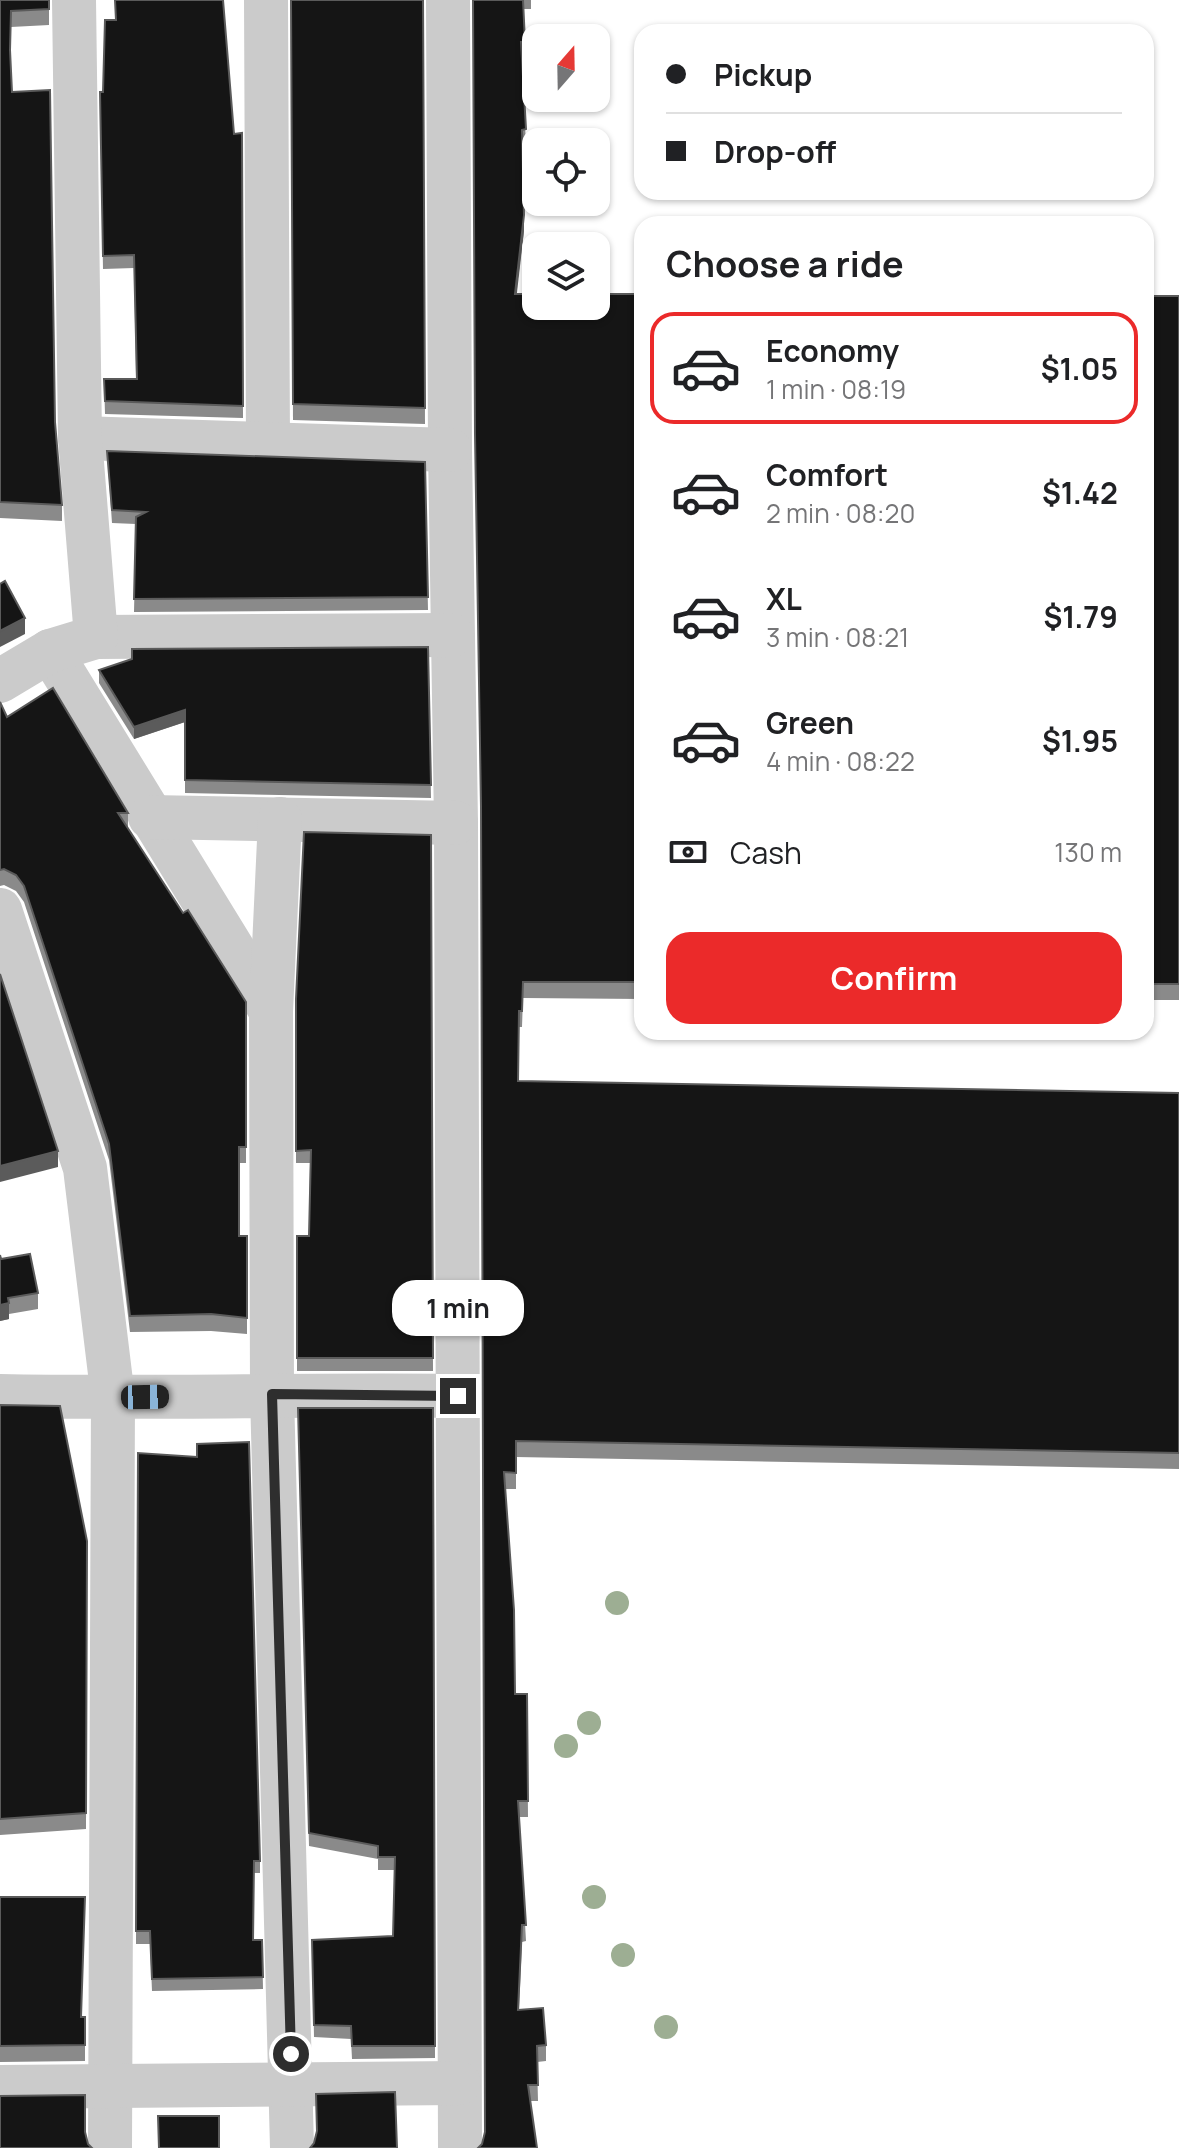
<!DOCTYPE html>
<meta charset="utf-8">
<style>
body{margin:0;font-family:Manrope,sans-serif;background:#f2f2f2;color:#202124;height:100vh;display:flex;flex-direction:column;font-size:30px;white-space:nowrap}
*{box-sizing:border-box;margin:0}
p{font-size:26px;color:#757577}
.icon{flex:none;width:44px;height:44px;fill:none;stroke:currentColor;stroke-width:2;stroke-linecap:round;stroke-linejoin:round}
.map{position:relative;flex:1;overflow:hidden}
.side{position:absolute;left:634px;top:216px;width:520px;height:824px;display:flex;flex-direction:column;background:#fff;border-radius:24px;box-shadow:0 2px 6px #0004}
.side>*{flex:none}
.guide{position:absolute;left:634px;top:24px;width:520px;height:176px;border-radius:24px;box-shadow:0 2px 6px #0004;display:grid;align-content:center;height:176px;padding:0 32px;background:#fff}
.needle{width:52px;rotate:20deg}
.tools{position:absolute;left:522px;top:24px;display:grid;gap:16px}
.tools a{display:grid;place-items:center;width:88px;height:88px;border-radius:16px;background:#fff;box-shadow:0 2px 6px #0004;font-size:40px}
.end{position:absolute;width:36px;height:36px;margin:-18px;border:10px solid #2e2e2e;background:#fff;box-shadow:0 0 0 4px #fff}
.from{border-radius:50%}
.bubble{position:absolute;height:56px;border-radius:24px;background:#fff;box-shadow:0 2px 6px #0004;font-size:26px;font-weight:700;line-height:56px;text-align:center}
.car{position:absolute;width:24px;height:48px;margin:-24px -12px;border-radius:10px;box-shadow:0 0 6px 2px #0007;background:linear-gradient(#222 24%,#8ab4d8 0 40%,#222 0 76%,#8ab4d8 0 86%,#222 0)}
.guide b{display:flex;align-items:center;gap:28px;height:76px;font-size:30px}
.guide b+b{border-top:2px solid #e0e0e0}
.guide i{width:20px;height:20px;background:#202124}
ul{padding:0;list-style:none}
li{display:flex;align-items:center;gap:24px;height:112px;margin:0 16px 12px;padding:0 16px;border:4px solid transparent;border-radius:24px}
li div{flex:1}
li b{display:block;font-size:30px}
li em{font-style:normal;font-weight:700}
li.active{border-color:#eb2a2a}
li>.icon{width:72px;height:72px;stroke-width:1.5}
h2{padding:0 32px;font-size:36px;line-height:96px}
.pay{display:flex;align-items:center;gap:20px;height:88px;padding:0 32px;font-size:30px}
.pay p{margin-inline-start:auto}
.action{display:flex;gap:16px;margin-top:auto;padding:16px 32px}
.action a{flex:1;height:92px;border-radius:24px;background:#eb2a2a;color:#fff;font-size:32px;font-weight:700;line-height:92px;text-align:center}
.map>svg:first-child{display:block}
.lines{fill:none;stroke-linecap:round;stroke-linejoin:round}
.minor{stroke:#cbcbcb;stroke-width:44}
.tree{fill:#9dae93}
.wall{fill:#8a8a8a}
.shaded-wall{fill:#5b5b5b}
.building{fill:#151515;stroke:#5b5b5b;stroke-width:2}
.route{stroke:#2e2e2e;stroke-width:10}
</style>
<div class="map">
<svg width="1179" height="2148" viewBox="0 0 1179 2148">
<rect width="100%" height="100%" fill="#fff"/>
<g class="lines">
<!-- minor -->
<g class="minor">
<polyline points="266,0 268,444"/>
<polyline points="448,0 450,450 456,823 460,2148"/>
<polyline points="80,438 450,450"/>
<polyline points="96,637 452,635"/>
<polyline points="50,651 271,1011"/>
<polyline points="0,681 50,651 96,637 80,438 74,0"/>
<polyline points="150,817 456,823"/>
<polyline points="280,819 271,1011 272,1394 292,2148"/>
<polyline points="0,910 85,1168 113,1398 110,2148"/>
<path d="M 0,1396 C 153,1399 305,1394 458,1396"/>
<polyline points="0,2087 459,2083"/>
</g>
</g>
<!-- trees -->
<g class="tree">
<circle cx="617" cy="1603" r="12"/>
<circle cx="589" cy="1723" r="12"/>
<circle cx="566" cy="1746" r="12"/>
<circle cx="594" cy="1897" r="12"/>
<circle cx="623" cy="1955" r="12"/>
<circle cx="666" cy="2027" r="12"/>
</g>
<!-- wall -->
<g class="wall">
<polygon points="0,0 49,0 49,25 11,27 10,57 12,92 55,422 62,505 62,521 0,518"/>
<polygon points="291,0 423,0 425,424 293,420"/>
<polygon points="473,0 531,0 531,9 523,9 525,58 522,58 526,146 522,146 524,231 516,294 642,294 642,999 523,998 522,1027 519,1027 518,1081 1179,1093 1179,1469 516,1457 516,1489 505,1489 515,1694 527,1694 528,1817 519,1817 526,1941 522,1942 519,2010 546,2045 546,2061 537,2062 538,2101 530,2101 482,2144 485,2132 481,823"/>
<polygon points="100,92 234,134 242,133 243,418 105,414 104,379 136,379 134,268 103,269"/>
<rect x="1146" y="296" width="33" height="704"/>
<polygon points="107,451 425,462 428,610 134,612 136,524 112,523"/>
<polygon points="428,647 431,798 185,793 185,722 134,739 99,683 99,670"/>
<polygon points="0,702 7,717 128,813 128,828 183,913 246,1002 246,1163 239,1163 239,1236 247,1236 247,1334 211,1331 130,1332 109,1160 24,902 16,891 4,885 0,886"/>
<polygon points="431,835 433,1371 297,1371 297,1236 309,1236 310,1163 296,1163 296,999"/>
<polygon points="0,1255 1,1259 38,1293 38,1309 9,1314 9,1319 0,1321"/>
<polygon points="0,1405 87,1541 86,1829 0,1835"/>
<polygon points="298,1408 433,1408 435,2058 352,2059 351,2039 314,2037 312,1940 393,1936 395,1870 378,1870 378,1859 309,1846"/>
<polygon points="138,1453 260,1861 260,1873 254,1873 253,1940 262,1940 263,1989 152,1991 150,1944 136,1944"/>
<polygon points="0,1897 82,2017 85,2017 85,2061 0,2062"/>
</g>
<!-- shaded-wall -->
<g class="shaded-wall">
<polygon points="524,215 524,231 515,310 515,294"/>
<polygon points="25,618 25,634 0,647 0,631"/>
<polygon points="185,710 185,722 134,739 134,727"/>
<polygon points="58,1151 58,1167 0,1182 0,1166"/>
<polygon points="9,1303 9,1319 0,1321 0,1305"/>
</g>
<!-- building -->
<g class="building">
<polygon points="0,0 49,0 49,9 11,11 10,50 12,92 50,90 55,422 62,505 0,502"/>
<polygon points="115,0 223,0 234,134 242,133 243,406 105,401 104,379 137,379 134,255 103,256 100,92 103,92 105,20 116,20"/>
<polygon points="291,0 423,0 425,408 293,404"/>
<polygon points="473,0 523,0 525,42 521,42 526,129 522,130 524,215 515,294 536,294 536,306 596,306 596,294 642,294 642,982 523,982 522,1011 519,1011 518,1081 1179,1093 1179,1453 516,1441 516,1473 504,1472 514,1610 515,1694 527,1694 528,1801 518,1801 526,1925 522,1925 518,2010 543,2008 546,2045 537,2046 538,2085 528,2085 537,2148 478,2148 482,2144 485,2132 481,806 475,434"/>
<rect x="1146" y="296" width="33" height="688"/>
<polygon points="107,451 425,462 428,597 134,599 136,517 146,512 112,510"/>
<polygon points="5,581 25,618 0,631 0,584"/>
<polygon points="428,647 431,785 185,780 185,710 134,727 99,670 132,659 132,649"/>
<polygon points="53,688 128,813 118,813 183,913 188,910 246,1002 246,1147 239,1147 239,1236 247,1236 247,1318 211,1314 130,1316 109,1144 24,886 16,875 4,869 0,870 0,702 7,717"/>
<polygon points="304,832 431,835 433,1358 297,1358 297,1236 309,1236 311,1150 296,1151 296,999"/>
<polygon points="0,974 58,1151 0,1166"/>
<polygon points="30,1254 38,1293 8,1298 9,1303 0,1305 0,1255 1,1259"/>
<polygon points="0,1405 60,1406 87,1541 86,1813 0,1819"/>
<polygon points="298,1408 433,1408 435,2046 352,2046 351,2026 314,2025 312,1940 393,1936 395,1857 378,1857 378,1846 309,1833"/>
<polygon points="249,1442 260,1861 254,1861 253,1940 262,1940 263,1977 152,1979 150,1931 136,1931 138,1453 197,1457 197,1444"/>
<polygon points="0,1897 85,1897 81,2017 85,2017 85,2045 0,2046"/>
<polygon points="395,2092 397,2148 310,2148 314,2143 317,2131 316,2094"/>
<polygon points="85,2095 85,2132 88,2144 92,2148 0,2148 0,2096"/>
<polygon points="158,2116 219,2116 219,2148 159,2148"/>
</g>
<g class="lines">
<!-- route -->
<polyline class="route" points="291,2054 272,1394 458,1396"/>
</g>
</svg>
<div class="tools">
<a><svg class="needle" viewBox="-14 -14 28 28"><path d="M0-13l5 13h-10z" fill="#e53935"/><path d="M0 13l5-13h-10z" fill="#757577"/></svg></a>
<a><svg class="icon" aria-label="locate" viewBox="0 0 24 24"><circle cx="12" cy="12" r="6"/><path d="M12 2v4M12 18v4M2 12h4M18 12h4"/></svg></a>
<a><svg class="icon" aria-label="layers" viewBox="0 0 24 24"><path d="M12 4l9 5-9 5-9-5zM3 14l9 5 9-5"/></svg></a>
</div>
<i class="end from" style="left:291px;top:2054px"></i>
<i class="end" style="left:458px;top:1396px"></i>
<div class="bubble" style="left:392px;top:1280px;width:132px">1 min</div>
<i class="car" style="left:145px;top:1397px;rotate:89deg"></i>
<div class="guide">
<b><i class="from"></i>Pickup</b>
<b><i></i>Drop-off</b>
</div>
<section class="side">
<h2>Choose a ride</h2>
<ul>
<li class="active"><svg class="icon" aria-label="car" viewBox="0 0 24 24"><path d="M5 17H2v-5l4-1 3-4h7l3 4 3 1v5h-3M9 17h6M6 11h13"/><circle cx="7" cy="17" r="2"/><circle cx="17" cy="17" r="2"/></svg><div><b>Economy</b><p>1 min · 08:19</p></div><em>$1.05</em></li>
<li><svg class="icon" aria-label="car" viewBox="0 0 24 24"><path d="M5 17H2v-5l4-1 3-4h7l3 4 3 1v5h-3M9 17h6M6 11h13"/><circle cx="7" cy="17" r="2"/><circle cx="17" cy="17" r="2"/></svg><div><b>Comfort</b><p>2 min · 08:20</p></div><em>$1.42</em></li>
<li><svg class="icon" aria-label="car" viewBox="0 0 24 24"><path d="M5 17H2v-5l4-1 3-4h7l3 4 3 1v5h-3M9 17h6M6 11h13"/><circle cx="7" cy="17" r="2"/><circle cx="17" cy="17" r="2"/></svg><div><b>XL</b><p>3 min · 08:21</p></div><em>$1.79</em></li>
<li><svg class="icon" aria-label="car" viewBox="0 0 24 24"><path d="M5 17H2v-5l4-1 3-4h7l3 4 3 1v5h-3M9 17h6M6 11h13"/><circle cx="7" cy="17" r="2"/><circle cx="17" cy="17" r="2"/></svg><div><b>Green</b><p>4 min · 08:22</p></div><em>$1.95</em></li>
</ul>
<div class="pay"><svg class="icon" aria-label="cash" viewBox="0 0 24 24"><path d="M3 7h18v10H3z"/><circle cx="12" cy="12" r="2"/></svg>Cash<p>130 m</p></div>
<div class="action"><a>Confirm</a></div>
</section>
</div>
